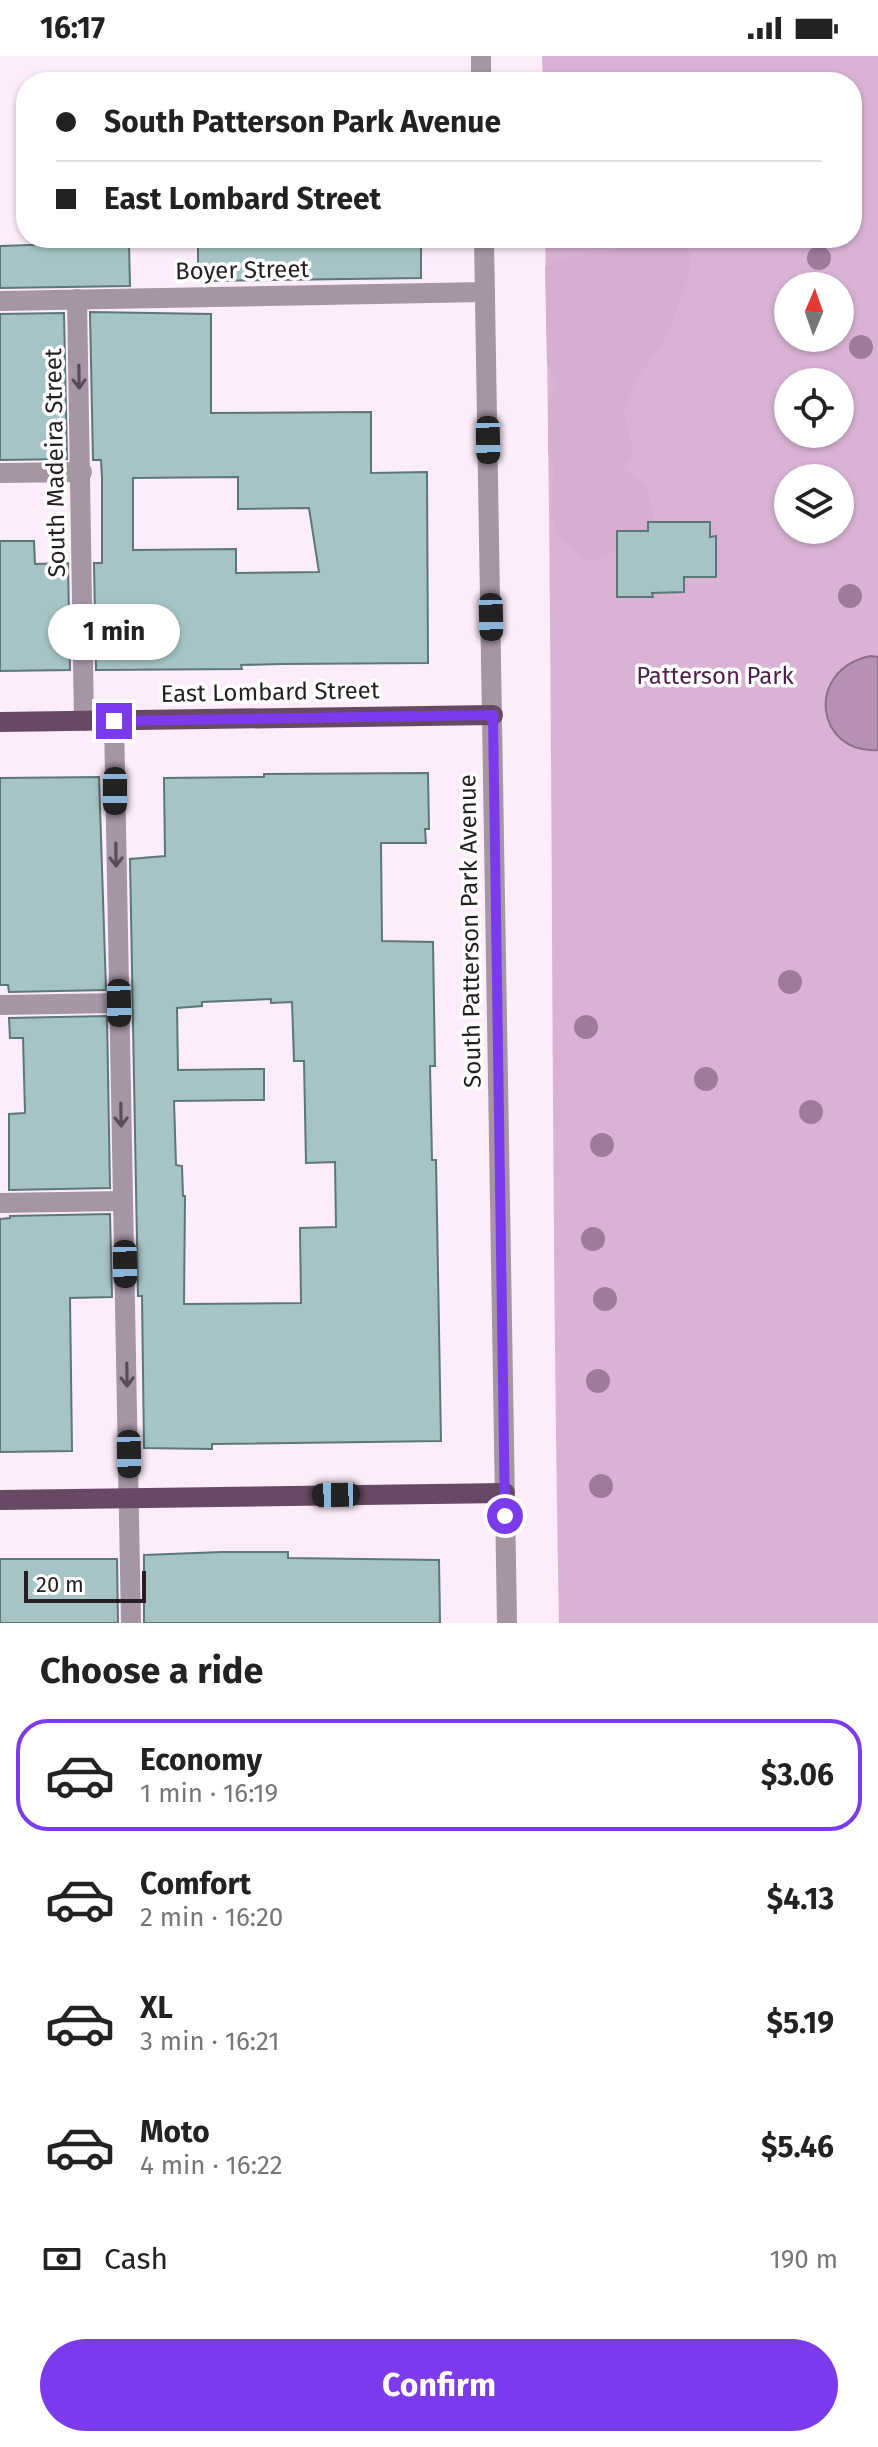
<!DOCTYPE html>
<meta charset="utf-8">
<style>
body{margin:0;font-family:"Fira Sans",sans-serif;background:#f6f6f6;color:#222;height:100vh;display:flex;flex-direction:column;font-size:30px;white-space:nowrap}
*{box-sizing:border-box;margin:0}
p{font-size:26px;color:#767676}
.icon{flex:none;width:44px;height:44px;fill:none;stroke:currentColor;stroke-width:2;stroke-linecap:round;stroke-linejoin:round}
.map{position:relative;height:1567px;overflow:hidden}
.side{display:flex;flex-direction:column;background:#fff;flex:1}
.side>*{flex:none}
.top-card{position:absolute;left:16px;top:16px;width:846px;height:176px;border-radius:32px;box-shadow:0 2px 6px #0004;display:grid;align-content:center;height:176px;padding:0 40px;background:#fff}
.needle{width:52px;rotate:2deg}
.fabs{position:absolute;left:774px;top:216px;display:grid;gap:16px}
.fabs a{display:grid;place-items:center;width:80px;height:80px;border-radius:50%;background:#fff;box-shadow:0 2px 6px #0004;font-size:40px}
.scale{position:absolute;left:24px;bottom:20px;width:122px;box-sizing:border-box;padding-left:8px;border:4px solid #251e24;border-top:0;font-size:22px;line-height:28px;white-space:nowrap;color:#251e24;-webkit-text-stroke:6px #fff;paint-order:stroke}
.end{position:absolute;width:36px;height:36px;margin:-18px;border:10px solid #7c3aed;background:#fff;box-shadow:0 0 0 4px #fff}
.from{border-radius:50%}
.bubble{position:absolute;height:56px;border-radius:28px;background:#fff;box-shadow:0 2px 6px #0004;font-size:26px;font-weight:700;line-height:56px;text-align:center}
.car{position:absolute;width:24px;height:48px;margin:-24px -12px;border-radius:10px;box-shadow:0 0 6px 2px #0007;background:linear-gradient(#222 24%,#8ab4d8 0 40%,#222 0 76%,#8ab4d8 0 86%,#222 0)}
.top-card b{display:flex;align-items:center;gap:28px;height:76px;font-size:30px}
.top-card b+b{border-top:2px solid #e0e0e0}
.top-card i{width:20px;height:20px;background:#222}
ul{padding:0;list-style:none}
li{display:flex;align-items:center;gap:24px;height:112px;margin:0 16px 12px;padding:0 24px;border:4px solid transparent;border-radius:32px}
li div{flex:1}
li b{display:block;font-size:30px}
li em{font-style:normal;font-weight:700}
li.selected{border-color:#7c3aed}
li>.icon{width:72px;height:72px;stroke-width:1.5}
h2{padding:0 40px;font-size:36px;line-height:96px}
.pay{display:flex;align-items:center;gap:20px;height:88px;padding:0 40px;font-size:30px}
.pay p{margin-inline-start:auto}
.action{display:flex;gap:16px;margin-top:auto;padding:16px 40px}
.action a{flex:1;height:92px;border-radius:48px;background:#7c3aed;color:#fff;font-size:32px;font-weight:700;line-height:92px;text-align:center}
.status{display:flex;justify-content:space-between;align-items:center;height:56px;padding:0 40px;background:#fff;direction:ltr}
.status svg{height:22px;fill:currentColor}
.map>svg:first-child{display:block}
.green{fill:#dab3d4;fill-rule:evenodd}
.forest{fill:#d6aed0}
.water{fill:#b791b1;stroke:#8b6e87;stroke-width:2}
.building{fill:#a6c4c5;stroke:#5c7779;stroke-width:2;fill-rule:evenodd}
.lines{fill:none;stroke-linecap:round;stroke-linejoin:round}
.minor{stroke:#a695a3;stroke-width:20}
.major{stroke:#674963;stroke-width:20}
.tree{fill:#9d7b99}
.oneway{stroke:#594e57}
.route{stroke:#7c3aed;stroke-width:10}
.labels{text-anchor:middle;dominant-baseline:central;stroke-width:7;stroke-linejoin:round;paint-order:stroke}
.street-label{font-size:24px;fill:#251e24;stroke:#fff}
.park-label{font-size:24px;fill:#4f1f4a;stroke:#fff}
</style>
<div class="status"><b>16:17</b><svg viewBox="0 0 49 12"><path d="M0 12V9h3v3zM5 12V6h3v6zM10 12V3h3v9zM15 12V0h3v12zM26 1h20v11H26zM47 4h2v5h-2z"/></svg></div>
<div class="map">
<svg width="878" height="1567" viewBox="0 0 878 1567">
<rect width="100%" height="100%" fill="#fdecfa"/>
<!-- green -->
<path class="green" d="M 542,0 L 878,0 L 878,1567 L 559,1567 C 550,1105 554,644 545,182 L 852,182 L 852,26 L 543,26 ZM 788,230 L 840,230 L 840,282 L 788,282 ZM 788,326 L 840,326 L 840,378 L 788,378 ZM 788,422 L 840,422 L 840,474 L 788,474 Z"/>
<!-- forest -->
<polygon class="forest" points="652,182 674,182 691,198 688,224 666,282 641,317 624,353 634,402 622,410 646,432 655,464 643,480 592,507 558,482 551,451 554,410 548,397 548,349 557,330 547,307 545,211 570,200 611,195"/>
<!-- water -->
<path class="water" d="M 870,600 L 878,601 L 878,694 C 817,699 803,615 870,600 Z"/>
<!-- building -->
<g class="building">
<polygon points="222,182 421,182 421,222 198,225 198,184 222,184"/>
<polygon points="60,188 129,188 130,230 0,232 0,190"/>
<path d="M 90,256 L 211,258 L 211,357 L 371,356 L 371,417 L 427,416 L 428,607 L 281,608 L 241,609 L 242,613 L 96,614 L 94,507 L 102,507 L 102,423 L 101,404 L 93,404 ZM 238,421 L 238,453 L 309,452 L 319,516 L 236,517 L 236,493 L 133,494 L 133,422 Z"/>
<polygon points="64,257 67,403 0,404 0,258"/>
<polygon points="648,466 710,466 710,481 716,480 716,521 684,521 684,536 652,537 653,541 617,541 617,475 648,475"/>
<polygon points="0,485 34,485 35,508 68,507 70,614 0,615"/>
<path d="M 428,717 L 429,773 L 425,773 L 426,787 L 381,787 L 382,885 L 433,886 L 435,1010 L 430,1010 L 432,1104 L 436,1104 L 441,1385 L 212,1388 L 212,1393 L 144,1392 L 142,1240 L 138,1240 L 130,803 L 165,800 L 164,722 L 264,721 L 264,718 ZM 271,943 L 271,947 L 292,946 L 294,1005 L 304,1005 L 306,1107 L 335,1106 L 336,1171 L 300,1172 L 301,1247 L 184,1248 L 185,1140 L 183,1140 L 182,1110 L 176,1109 L 174,1045 L 264,1044 L 264,1013 L 178,1014 L 177,952 L 202,950 L 202,946 Z"/>
<polygon points="99,721 106,934 9,936 8,929 0,929 0,722"/>
<polygon points="107,960 110,1132 9,1134 9,1058 25,1057 23,982 10,982 9,962"/>
<polygon points="110,1158 112,1241 70,1242 72,1395 0,1396 0,1163 10,1162 10,1160"/>
<polygon points="222,1496 288,1496 288,1502 439,1504 440,1567 144,1567 144,1499"/>
<polygon points="0,1503 117,1503 118,1567 0,1567"/>
</g>
<g class="lines">
<!-- minor -->
<g class="minor">
<polyline points="481,0 481,26"/>
<polyline points="484,182 507,1567"/>
<polyline points="77,243 84,665"/>
<polyline points="0,245 485,236"/>
<polyline points="0,417 82,416"/>
<polyline points="114,665 131,1567"/>
<polyline points="0,949 119,947"/>
<polyline points="0,1147 123,1145"/>
</g>
<!-- major -->
<g class="major">
<polyline points="0,666 493,659"/>
<polyline points="0,1444 505,1437"/>
</g>
</g>
<!-- trees -->
<g class="tree">
<circle cx="819" cy="202" r="12"/>
<circle cx="861" cy="291" r="12"/>
<circle cx="850" cy="540" r="12"/>
<circle cx="790" cy="926" r="12"/>
<circle cx="586" cy="971" r="12"/>
<circle cx="706" cy="1023" r="12"/>
<circle cx="811" cy="1056" r="12"/>
<circle cx="602" cy="1089" r="12"/>
<circle cx="593" cy="1183" r="12"/>
<circle cx="605" cy="1243" r="12"/>
<circle cx="598" cy="1325" r="12"/>
<circle cx="601" cy="1430" r="12"/>
</g>
<!-- one-way arrows -->
<defs><path id="oneway-shaft" d="M-6 0H5M1.5-3L5.5 0L1.5 3" fill="none" stroke-width="1.6" stroke-linecap="round" stroke-linejoin="round" transform="scale(2)"/></defs>
<g class="oneway">
<use href="#oneway-shaft" transform="translate(79 321) rotate(89)"/>
<use href="#oneway-shaft" transform="translate(116 799) rotate(89)"/>
<use href="#oneway-shaft" transform="translate(121 1059) rotate(89)"/>
<use href="#oneway-shaft" transform="translate(127 1319) rotate(89)"/>
</g>
<g class="lines">
<!-- route -->
<polyline class="route" points="114,665 493,659 505,1460"/>
</g>
<g class="labels">
<!-- street labels -->
<g class="street-label">
<text transform="translate(242 214) rotate(-1)">Boyer Street</text>
<text transform="translate(55 407) rotate(-91)">South Madeira Street</text>
<text transform="translate(270 636) rotate(-1)">East Lombard Street</text>
<text transform="translate(470 875) rotate(-91)">South Patterson Park Avenue</text>
</g>
<!-- park labels -->
<g class="park-label">
<text x="715" y="620">Patterson Park</text>
</g>
</g>
</svg>
<div class="fabs">
<a><svg class="needle" viewBox="-14 -14 28 28"><path d="M0-13l5 13h-10z" fill="#e53935"/><path d="M0 13l5-13h-10z" fill="#767676"/></svg></a>
<a><svg class="icon" aria-label="locate" viewBox="0 0 24 24"><circle cx="12" cy="12" r="6"/><path d="M12 2v4M12 18v4M2 12h4M18 12h4"/></svg></a>
<a><svg class="icon" aria-label="layers" viewBox="0 0 24 24"><path d="M12 4l9 5-9 5-9-5zM3 14l9 5 9-5"/></svg></a>
</div>
<div class="scale">20 m</div>
<i class="end from" style="left:505px;top:1460px"></i>
<i class="end" style="left:114px;top:665px"></i>
<div class="bubble" style="left:48px;top:548px;width:132px">1 min</div>
<i class="car" style="left:488px;top:384px;rotate:179deg"></i>
<i class="car" style="left:491px;top:561px;rotate:179deg"></i>
<i class="car" style="left:115px;top:735px;rotate:180deg"></i>
<i class="car" style="left:119px;top:947px;rotate:179deg"></i>
<i class="car" style="left:125px;top:1208px;rotate:179deg"></i>
<i class="car" style="left:129px;top:1398px;rotate:179deg"></i>
<i class="car" style="left:336px;top:1439px;rotate:269deg"></i>
<div class="top-card">
<b><i class="from"></i>South Patterson Park Avenue</b>
<b><i></i>East Lombard Street</b>
</div>
</div>
<section class="side">
<h2>Choose a ride</h2>
<ul>
<li class="selected"><svg class="icon" aria-label="car" viewBox="0 0 24 24"><path d="M5 17H2v-5l4-1 3-4h7l3 4 3 1v5h-3M9 17h6M6 11h13"/><circle cx="7" cy="17" r="2"/><circle cx="17" cy="17" r="2"/></svg><div><b>Economy</b><p>1 min · 16:19</p></div><em>$3.06</em></li>
<li><svg class="icon" aria-label="car" viewBox="0 0 24 24"><path d="M5 17H2v-5l4-1 3-4h7l3 4 3 1v5h-3M9 17h6M6 11h13"/><circle cx="7" cy="17" r="2"/><circle cx="17" cy="17" r="2"/></svg><div><b>Comfort</b><p>2 min · 16:20</p></div><em>$4.13</em></li>
<li><svg class="icon" aria-label="car" viewBox="0 0 24 24"><path d="M5 17H2v-5l4-1 3-4h7l3 4 3 1v5h-3M9 17h6M6 11h13"/><circle cx="7" cy="17" r="2"/><circle cx="17" cy="17" r="2"/></svg><div><b>XL</b><p>3 min · 16:21</p></div><em>$5.19</em></li>
<li><svg class="icon" aria-label="car" viewBox="0 0 24 24"><path d="M5 17H2v-5l4-1 3-4h7l3 4 3 1v5h-3M9 17h6M6 11h13"/><circle cx="7" cy="17" r="2"/><circle cx="17" cy="17" r="2"/></svg><div><b>Moto</b><p>4 min · 16:22</p></div><em>$5.46</em></li>
</ul>
<div class="pay"><svg class="icon" aria-label="cash" viewBox="0 0 24 24"><path d="M3 7h18v10H3z"/><circle cx="12" cy="12" r="2"/></svg>Cash<p>190 m</p></div>
<div class="action"><a>Confirm</a></div>
</section>
